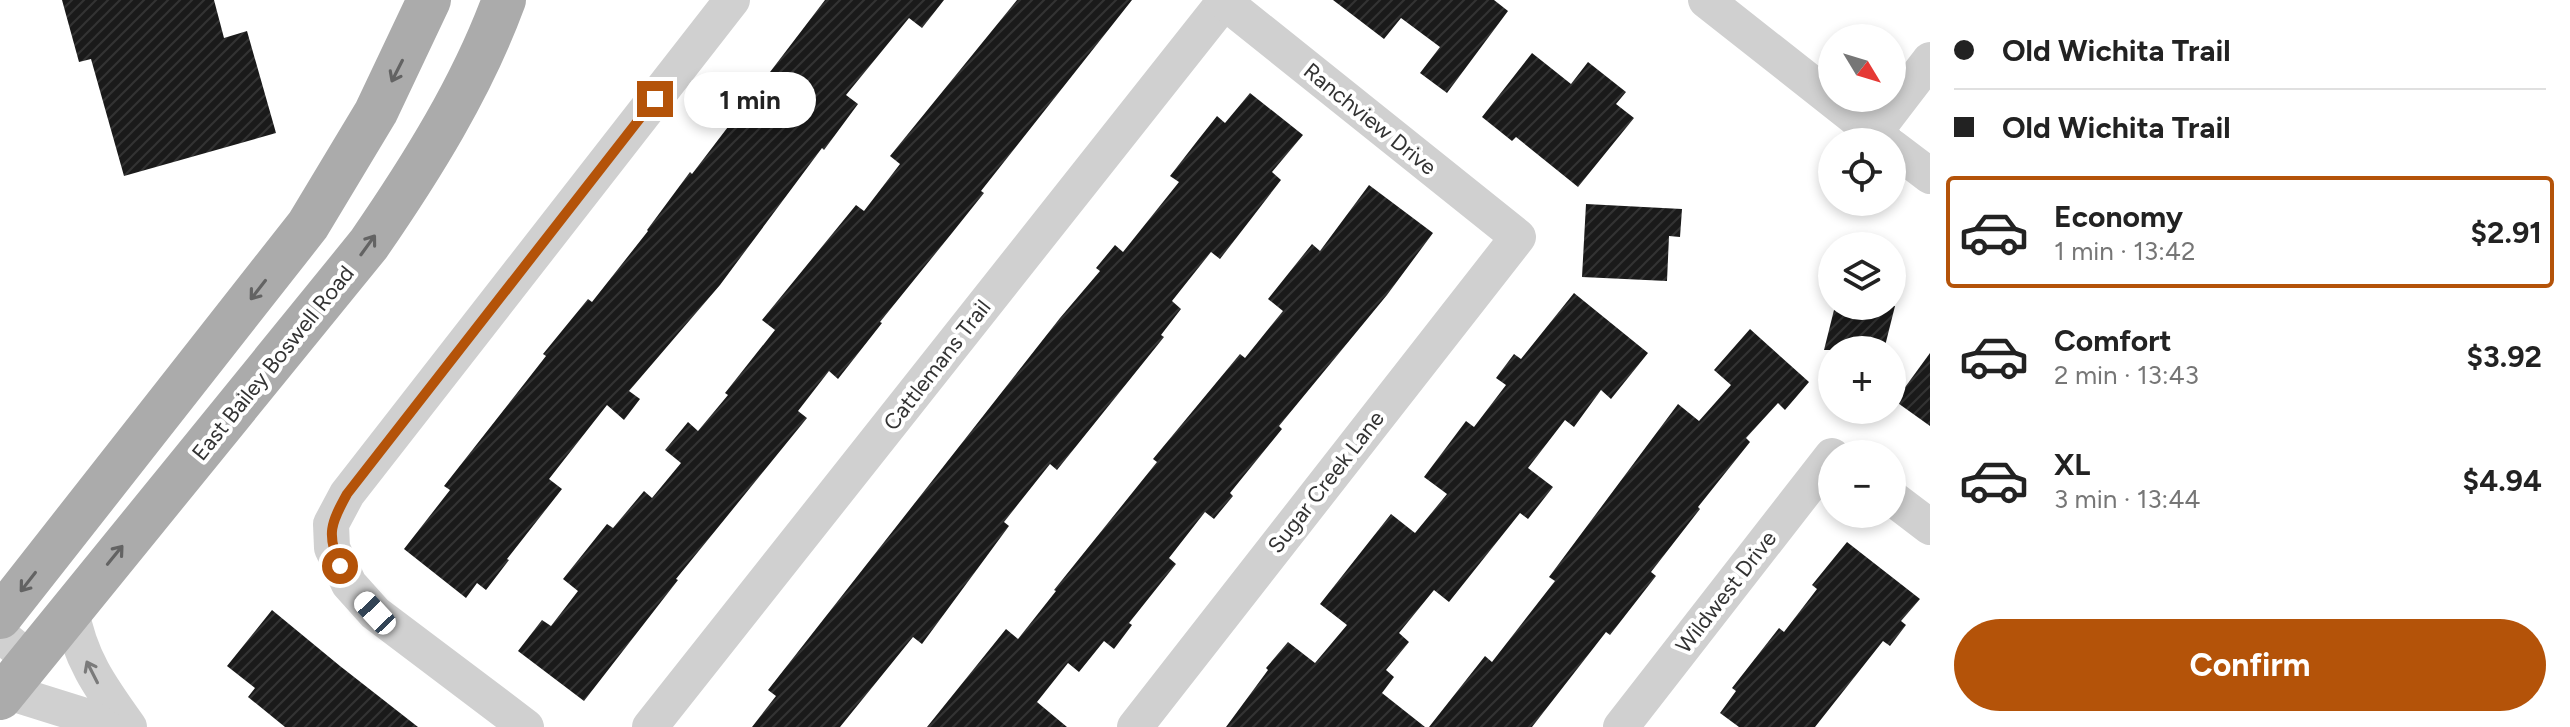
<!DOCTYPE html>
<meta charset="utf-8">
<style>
body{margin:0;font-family:Figtree,sans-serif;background:#f6f6f6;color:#222;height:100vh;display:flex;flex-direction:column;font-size:30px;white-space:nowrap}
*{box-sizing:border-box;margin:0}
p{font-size:26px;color:#767676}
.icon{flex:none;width:44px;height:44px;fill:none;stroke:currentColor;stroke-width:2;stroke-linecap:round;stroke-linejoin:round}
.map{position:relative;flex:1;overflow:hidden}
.drawer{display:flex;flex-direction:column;background:#fff;width:640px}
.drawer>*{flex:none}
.hud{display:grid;align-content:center;height:176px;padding:0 24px;background:#fff}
.needle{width:52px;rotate:128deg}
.fabs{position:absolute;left:1818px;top:24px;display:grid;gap:16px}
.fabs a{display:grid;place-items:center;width:88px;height:88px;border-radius:50%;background:#fff;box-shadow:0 4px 12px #0003;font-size:40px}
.end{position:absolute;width:36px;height:36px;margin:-18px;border:10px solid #b45309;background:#fff;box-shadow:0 0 0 4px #fff}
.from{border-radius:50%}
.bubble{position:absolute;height:56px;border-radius:28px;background:#fff;box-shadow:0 4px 12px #0003;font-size:26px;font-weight:700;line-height:56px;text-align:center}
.car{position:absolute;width:24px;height:48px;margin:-24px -12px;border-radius:10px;box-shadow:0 0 6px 2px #0007;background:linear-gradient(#fff 24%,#345 0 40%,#fff 0 76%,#345 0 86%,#fff 0)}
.hud b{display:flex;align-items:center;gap:28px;height:76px;font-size:30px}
.hud b+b{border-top:2px solid #e0e0e0}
.hud i{width:20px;height:20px;background:#222}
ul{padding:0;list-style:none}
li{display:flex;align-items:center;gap:24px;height:112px;margin:0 16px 12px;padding:0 8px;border:4px solid transparent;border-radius:8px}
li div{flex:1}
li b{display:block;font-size:30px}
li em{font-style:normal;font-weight:700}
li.selected{border-color:#b45309}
li>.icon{width:72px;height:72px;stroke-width:1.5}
.action{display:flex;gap:16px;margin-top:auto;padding:16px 24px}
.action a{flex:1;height:92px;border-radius:48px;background:#b45309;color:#fff;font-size:32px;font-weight:700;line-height:92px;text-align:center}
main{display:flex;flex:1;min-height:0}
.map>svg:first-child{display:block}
.building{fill:url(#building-hatch)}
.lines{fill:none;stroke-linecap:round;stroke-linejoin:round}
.minor{stroke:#d0d0d0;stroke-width:36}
.major{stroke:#ababab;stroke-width:44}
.oneway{stroke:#636363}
.oneway2{stroke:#7a7a7a}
.route{stroke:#b45309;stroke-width:10}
.labels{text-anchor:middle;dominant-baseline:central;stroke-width:8;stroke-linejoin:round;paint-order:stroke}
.street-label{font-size:22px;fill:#333;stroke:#fff}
</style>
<main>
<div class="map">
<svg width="1930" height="727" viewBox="0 0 1930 727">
<defs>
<pattern id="building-hatch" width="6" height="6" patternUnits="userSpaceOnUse" patternTransform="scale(2)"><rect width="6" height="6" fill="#1a1a1a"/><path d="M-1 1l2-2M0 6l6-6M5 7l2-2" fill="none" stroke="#333"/></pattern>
</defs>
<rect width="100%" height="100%" fill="#fff"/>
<!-- building -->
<g class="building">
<polygon points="62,0 214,0 224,38 247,31 276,133 124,176 91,59 79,62"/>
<polygon points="825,0 944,0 922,28 909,18 846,95 858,104 824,150 822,148 720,285 629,391 640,399 624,420 607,405 549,479 562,489 507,559 509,560 486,590 477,583 466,598 404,549 450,490 444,486 546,356 543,354 588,299 592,302 648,231 647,230 690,172 692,174"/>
<polygon points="1017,0 1132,0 981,191 984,193 952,233 880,322 882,323 838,379 829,371 798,411 807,418 676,579 678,580 584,701 518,651 542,620 551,626 578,591 563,579 607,524 613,528 644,491 652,498 681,463 665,450 688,422 698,431 728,395 725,393 775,330 762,320 856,205 864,211 900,164 890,156"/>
<polygon points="1333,0 1494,0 1508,11 1447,93 1420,73 1440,47 1401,18 1384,39"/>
<polygon points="1532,53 1571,84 1588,62 1626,92 1616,104 1634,118 1578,187 1516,137 1512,141 1482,117"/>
<polygon points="1250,93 1303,135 1272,172 1281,180 1251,219 1220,259 1211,252 1172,301 1181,309 1161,335 1164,337 1057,470 1050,464 1004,522 1009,526 922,644 913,637 840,727 752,727 776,696 768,690 1060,318 1100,271 1096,268 1115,245 1123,252 1179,182 1170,176 1198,140 1217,116 1225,123"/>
<polygon points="1369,185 1433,233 1387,295 1279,426 1282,429 1230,493 1233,496 1214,519 1205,512 1169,558 1176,564 1129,623 1132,625 1114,649 1104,641 1079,672 1068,663 1037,702 1067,727 927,727 1006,629 1018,639 1056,591 1054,590 1157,462 1153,459 1240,354 1245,358 1283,311 1268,299 1312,244 1320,251"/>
<polygon points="1586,204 1682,209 1680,237 1669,236 1667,281 1582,277"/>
<polygon points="1574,293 1648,353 1611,399 1601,390 1574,427 1565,420 1528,468 1553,487 1528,519 1520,513 1449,602 1434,590 1399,633 1409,642 1386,670 1394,677 1382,693 1425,727 1226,727 1268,670 1266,668 1288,642 1315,663 1347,625 1320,604 1391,514 1415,533 1447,494 1424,477 1466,421 1474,427 1506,385 1496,378 1514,354 1521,359"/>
<polygon points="1835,306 1895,306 1884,350 1824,350"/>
<polygon points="1750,329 1809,382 1785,410 1778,403 1746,438 1750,442 1698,507 1700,509 1651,572 1656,576 1610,635 1606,632 1532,727 1429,727 1485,656 1492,662 1555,581 1549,577 1678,404 1699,421 1731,385 1714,370"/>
<polygon points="1930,353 1930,426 1895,401"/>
<polygon points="1847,542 1920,599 1901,621 1906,625 1890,646 1883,641 1815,727 1739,727 1720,713 1736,691 1732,688 1779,628 1784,632 1817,589 1812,585"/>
<polygon points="272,610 340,666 418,727 285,727 248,697 255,688 227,666"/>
</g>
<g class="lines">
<!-- minor -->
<g class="minor">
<polyline points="1706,0 1886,142"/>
<polyline points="1874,133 1930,60"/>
<polyline points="1892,147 1930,176"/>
<polyline points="1892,498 1930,527"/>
<path d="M 71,609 C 79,658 101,688 129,727"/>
<polyline points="0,635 30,659"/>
<polyline points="5,691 85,716 105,727"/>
<polyline points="526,727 375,613 349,584 332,548 331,524 347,494 732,0"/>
<polyline points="650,727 1224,2"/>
<polyline points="1135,727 1518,237 1222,0"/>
<polyline points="1621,727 1832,456"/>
</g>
<!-- major -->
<g class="major">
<polyline points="0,617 308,225 376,112 429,0"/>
<path d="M 0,698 L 369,244 C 422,167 472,87 504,0"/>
</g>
</g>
<!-- one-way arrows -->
<defs><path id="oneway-shaft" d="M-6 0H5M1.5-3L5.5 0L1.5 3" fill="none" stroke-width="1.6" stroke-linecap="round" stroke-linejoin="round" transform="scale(2)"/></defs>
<g class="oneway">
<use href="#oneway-shaft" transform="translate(397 71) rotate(117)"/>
<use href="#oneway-shaft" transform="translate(368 245) rotate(-54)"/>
<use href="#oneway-shaft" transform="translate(258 290) rotate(128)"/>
<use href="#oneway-shaft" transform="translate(115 555) rotate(-51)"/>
<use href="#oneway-shaft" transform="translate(28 582) rotate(128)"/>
</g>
<use class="oneway2" href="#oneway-shaft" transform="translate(92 672) rotate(-117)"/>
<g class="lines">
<!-- route -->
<path class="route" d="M 340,566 C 326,534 331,523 347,494 L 655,99"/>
</g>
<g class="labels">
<!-- street labels -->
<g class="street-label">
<text transform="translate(1370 119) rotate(39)">Ranchview Drive</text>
<text transform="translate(273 363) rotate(-51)">East Bailey Boswell Road</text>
<text transform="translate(937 365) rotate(-52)">Cattlemans Trail</text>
<text transform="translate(1326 482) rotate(-52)">Sugar Creek Lane</text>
<text transform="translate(1726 592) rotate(-52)">Wildwest Drive</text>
</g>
</g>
</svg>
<div class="fabs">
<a><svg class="needle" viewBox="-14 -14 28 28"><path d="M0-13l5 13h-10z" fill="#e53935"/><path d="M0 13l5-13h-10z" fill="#767676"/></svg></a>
<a><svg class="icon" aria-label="locate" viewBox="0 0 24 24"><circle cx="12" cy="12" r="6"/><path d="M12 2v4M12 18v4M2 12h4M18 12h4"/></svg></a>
<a><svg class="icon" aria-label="layers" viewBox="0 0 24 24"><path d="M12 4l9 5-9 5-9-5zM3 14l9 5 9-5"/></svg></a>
<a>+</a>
<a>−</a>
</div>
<i class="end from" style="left:340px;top:566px"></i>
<i class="end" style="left:655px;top:99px"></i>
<div class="bubble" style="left:684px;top:72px;width:132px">1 min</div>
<i class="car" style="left:375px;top:613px;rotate:317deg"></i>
</div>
<section class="drawer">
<div class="hud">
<b><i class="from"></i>Old Wichita Trail</b>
<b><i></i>Old Wichita Trail</b>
</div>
<ul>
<li class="selected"><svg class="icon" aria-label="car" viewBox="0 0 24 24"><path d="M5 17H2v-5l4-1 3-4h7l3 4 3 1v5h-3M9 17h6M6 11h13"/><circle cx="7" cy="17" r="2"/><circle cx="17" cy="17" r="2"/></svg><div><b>Economy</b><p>1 min · 13:42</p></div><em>$2.91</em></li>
<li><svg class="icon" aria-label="car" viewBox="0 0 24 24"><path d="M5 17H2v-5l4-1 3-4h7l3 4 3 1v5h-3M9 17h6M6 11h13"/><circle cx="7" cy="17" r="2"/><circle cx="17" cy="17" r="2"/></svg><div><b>Comfort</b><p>2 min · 13:43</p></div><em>$3.92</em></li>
<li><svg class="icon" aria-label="car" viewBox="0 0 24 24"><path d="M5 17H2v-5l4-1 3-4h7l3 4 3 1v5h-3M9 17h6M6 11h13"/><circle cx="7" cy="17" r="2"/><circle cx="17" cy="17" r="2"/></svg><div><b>XL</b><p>3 min · 13:44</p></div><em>$4.94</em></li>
</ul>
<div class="action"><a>Confirm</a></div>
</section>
</main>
